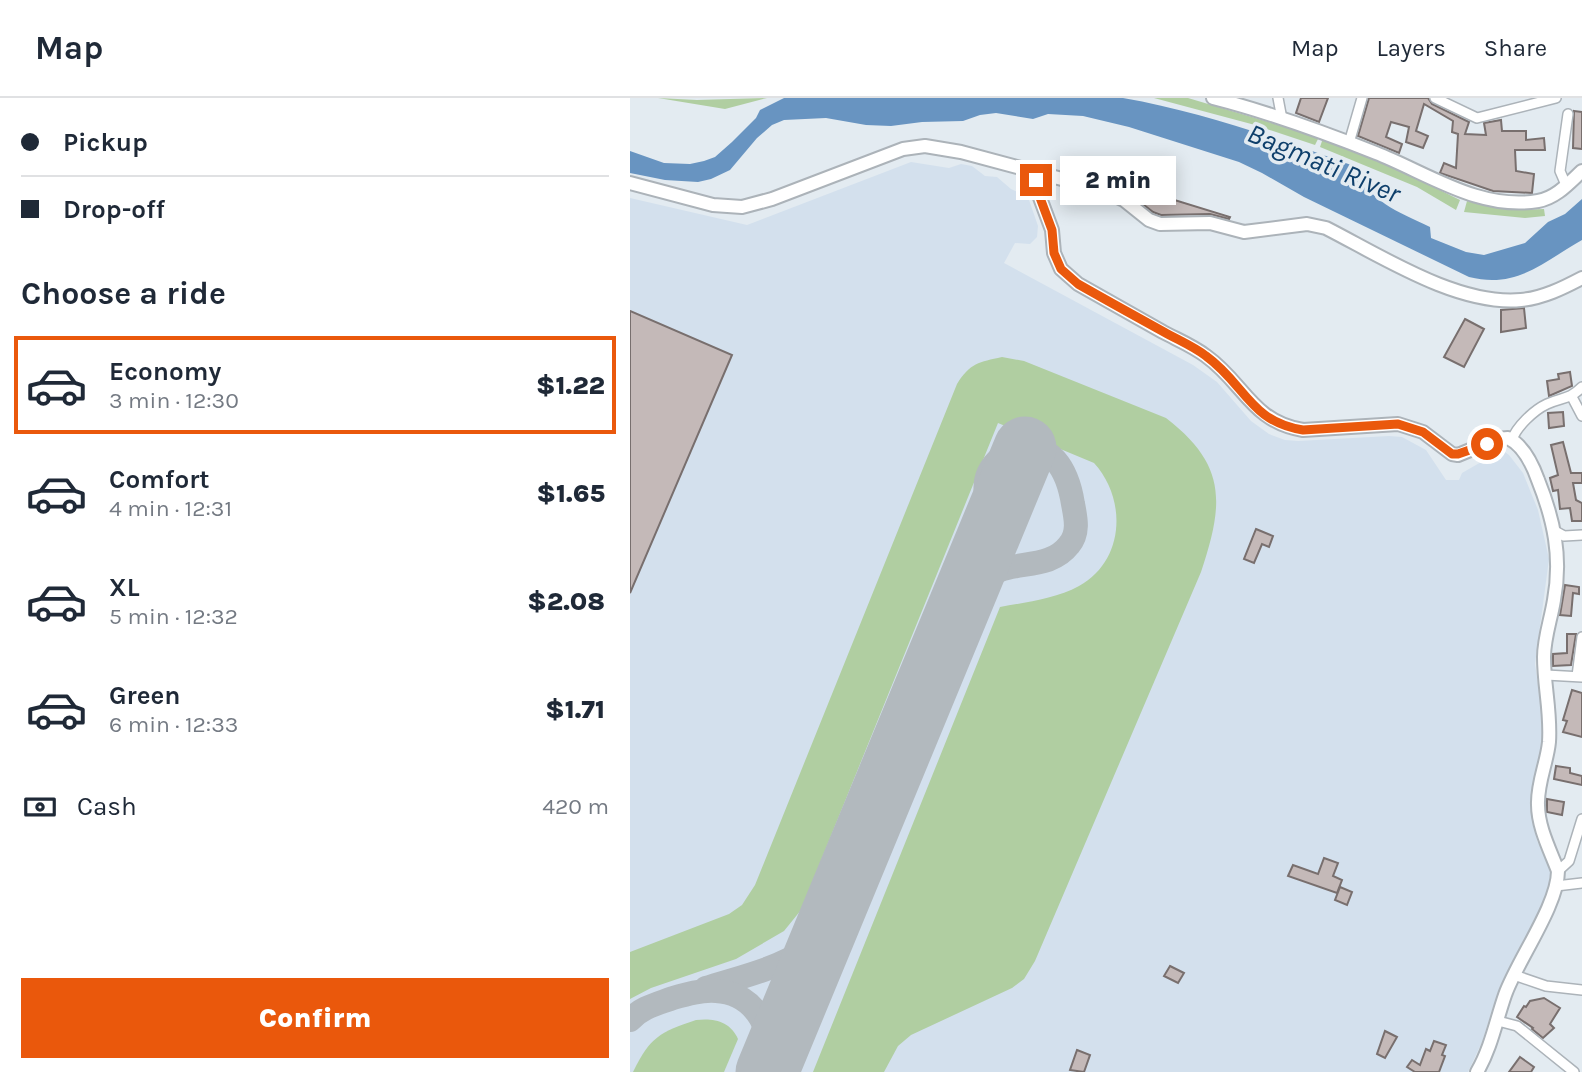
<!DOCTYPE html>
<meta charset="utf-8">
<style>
body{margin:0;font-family:Karla,sans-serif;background:#f2f2f3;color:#1f2937;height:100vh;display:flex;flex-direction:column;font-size:26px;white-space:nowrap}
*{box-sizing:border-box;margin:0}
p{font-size:23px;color:#747a83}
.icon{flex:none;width:38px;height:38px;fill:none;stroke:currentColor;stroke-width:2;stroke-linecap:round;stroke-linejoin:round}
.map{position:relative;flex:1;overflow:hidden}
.side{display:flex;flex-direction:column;background:#fff;width:630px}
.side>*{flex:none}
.guide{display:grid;align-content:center;height:154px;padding:0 21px;background:#fff}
.end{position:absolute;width:32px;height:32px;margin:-16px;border:9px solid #ea580c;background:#fff;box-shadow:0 0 0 4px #fff}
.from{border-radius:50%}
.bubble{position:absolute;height:49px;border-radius:0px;background:#fff;box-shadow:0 4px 18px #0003;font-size:23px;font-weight:800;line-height:49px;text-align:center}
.guide b{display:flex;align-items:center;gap:24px;height:66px;font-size:26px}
.guide b+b{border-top:2px solid #e0e1e3}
.guide i{width:18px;height:18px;background:#1f2937}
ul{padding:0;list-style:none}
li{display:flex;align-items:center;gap:21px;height:98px;margin:0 14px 10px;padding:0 7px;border:4px solid transparent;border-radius:0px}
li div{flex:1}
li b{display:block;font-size:26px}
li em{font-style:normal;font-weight:800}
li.current{border-color:#ea580c}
li>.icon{width:63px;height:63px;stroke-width:1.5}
h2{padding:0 21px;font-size:32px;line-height:84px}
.pay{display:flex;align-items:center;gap:18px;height:77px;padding:0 21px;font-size:26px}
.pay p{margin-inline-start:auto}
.action{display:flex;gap:14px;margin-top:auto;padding:14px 21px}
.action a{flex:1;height:80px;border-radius:0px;background:#ea580c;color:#fff;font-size:28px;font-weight:800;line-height:80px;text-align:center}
header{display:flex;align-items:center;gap:42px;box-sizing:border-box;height:98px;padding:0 35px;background:#fff;border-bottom:2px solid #e0e1e3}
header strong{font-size:33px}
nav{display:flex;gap:38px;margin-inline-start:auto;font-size:24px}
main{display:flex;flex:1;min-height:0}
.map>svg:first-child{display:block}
.built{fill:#d3e0ed}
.green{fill:#b0cea1}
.water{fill:#6894c1}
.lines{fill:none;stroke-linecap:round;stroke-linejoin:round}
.taxiway{stroke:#b2b9be;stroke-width:24}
.runway{stroke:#b2b9be;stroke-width:63}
.building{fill:#c4b9b8;stroke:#786f6e;stroke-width:2}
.street-casing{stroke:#acb3b9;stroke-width:12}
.secondary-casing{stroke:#acb3b9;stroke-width:16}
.street{stroke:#fff;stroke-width:9}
.secondary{stroke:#fff;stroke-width:12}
.route{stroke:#ea580c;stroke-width:9}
.labels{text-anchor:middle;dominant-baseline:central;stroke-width:7;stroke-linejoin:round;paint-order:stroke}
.water-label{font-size:28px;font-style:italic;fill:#0e3f6b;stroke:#e3ebf1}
</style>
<header>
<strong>Map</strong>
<nav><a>Map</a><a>Layers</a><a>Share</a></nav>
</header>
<main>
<section class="side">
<div class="guide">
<b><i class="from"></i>Pickup</b>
<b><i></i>Drop-off</b>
</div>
<h2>Choose a ride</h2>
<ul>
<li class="current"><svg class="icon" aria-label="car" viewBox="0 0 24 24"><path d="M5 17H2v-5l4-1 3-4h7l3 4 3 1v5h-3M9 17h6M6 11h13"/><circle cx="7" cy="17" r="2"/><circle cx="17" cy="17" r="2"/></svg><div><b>Economy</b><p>3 min · 12:30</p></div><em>$1.22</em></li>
<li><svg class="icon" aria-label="car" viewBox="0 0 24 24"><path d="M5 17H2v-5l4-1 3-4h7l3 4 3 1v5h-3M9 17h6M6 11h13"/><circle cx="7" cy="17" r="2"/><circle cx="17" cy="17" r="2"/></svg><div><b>Comfort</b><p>4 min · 12:31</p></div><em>$1.65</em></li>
<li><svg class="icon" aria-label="car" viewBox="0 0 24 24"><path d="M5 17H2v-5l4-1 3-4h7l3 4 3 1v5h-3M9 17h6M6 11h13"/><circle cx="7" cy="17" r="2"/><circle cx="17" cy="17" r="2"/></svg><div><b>XL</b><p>5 min · 12:32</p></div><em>$2.08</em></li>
<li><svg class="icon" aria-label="car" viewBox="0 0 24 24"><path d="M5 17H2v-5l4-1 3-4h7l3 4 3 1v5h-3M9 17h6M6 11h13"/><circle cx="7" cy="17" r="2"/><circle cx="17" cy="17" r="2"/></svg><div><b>Green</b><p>6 min · 12:33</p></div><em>$1.71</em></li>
</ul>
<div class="pay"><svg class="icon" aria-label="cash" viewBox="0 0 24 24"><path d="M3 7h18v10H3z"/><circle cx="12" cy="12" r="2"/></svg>Cash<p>420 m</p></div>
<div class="action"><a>Confirm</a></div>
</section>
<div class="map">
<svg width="952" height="974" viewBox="0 0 952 974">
<rect width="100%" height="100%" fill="#e3ebf1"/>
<!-- built -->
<polygon class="built" points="281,64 319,70 331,66 342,68 355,78 367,79 381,91 398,99 408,128 407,139 400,146 385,145 374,165 563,267 587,284 621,323 639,336 655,342 668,343 759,338 772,339 796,352 816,382 829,382 832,375 872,352 879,357 893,375 908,412 919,461 905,566 914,628 914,643 902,708 907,743 920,764 922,776 917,798 866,909 863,909 852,944 838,974 0,974 0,100 117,127"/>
<!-- green -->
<g class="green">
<polygon points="28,0 67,2 137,0 95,11"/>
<polygon points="524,0 558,0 689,39 685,47 625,27"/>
<polygon points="693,40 761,68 830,102 826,112 787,89 690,49"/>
<polygon points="837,103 882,112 914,111 915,118 895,120 834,114"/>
<path d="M 372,259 L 394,263 L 536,320 C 597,367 594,405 571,474 L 405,863 L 394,881 L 382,890 L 281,937 L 268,948 L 254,974 L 183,974 L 370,509 C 397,504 425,501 449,488 C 495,463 497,401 464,365 L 368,325 L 171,812 L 154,833 L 106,861 L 21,890 L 0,901 L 0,854 L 99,816 L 112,807 L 125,787 L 327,286 C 340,265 349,264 372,259 Z"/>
<path d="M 66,922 C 84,920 100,923 108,941 L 94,974 L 3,974 C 20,939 30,934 66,922 Z"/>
</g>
<!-- water -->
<path class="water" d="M 154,0 L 493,0 C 573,14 648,41 724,68 C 739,104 767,113 800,129 L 801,140 L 836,154 L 854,157 L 895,145 L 918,124 L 935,116 L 952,101 L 952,142 C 913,164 888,191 839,179 L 674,99 L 632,75 L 609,64 L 499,29 L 453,18 L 418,16 L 403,21 L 366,15 L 350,17 L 333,23 L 292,24 L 261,28 L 236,27 L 196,20 L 154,22 L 142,27 L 127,40 L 100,72 L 81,81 L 68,84 L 35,82 L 0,75 L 0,53 L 34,65 L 60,66 L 74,63 L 85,59 L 102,44 L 126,20 L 130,12 Z"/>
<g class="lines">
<!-- taxiway -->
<g class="taxiway">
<path d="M 335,497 C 346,488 357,476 370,472 C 394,464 422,469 439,447 C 449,435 446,421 443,406 C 438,374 421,338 382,354 C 370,358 361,367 357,379 C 353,391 358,404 358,416 C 358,427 356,438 355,448"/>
<path d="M 76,890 C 109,879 164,868 187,841 C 194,833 198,822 203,812"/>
<path d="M 0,922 C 12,909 27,906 43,900 C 57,896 71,892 86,893 C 127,895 146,936 138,972"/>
</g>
<!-- runway -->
<polyline class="runway" points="137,974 395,350"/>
</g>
<!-- building -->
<g class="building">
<polygon points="671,0 698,0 689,24 666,15"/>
<polygon points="739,0 798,0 802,6 839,24 835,36 856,37 854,25 871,22 872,33 896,33 896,42 914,40 915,52 885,52 886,73 904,76 902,95 863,93 810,75 814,65 826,70 828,36 822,34 823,23 794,6 786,33 798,38 793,50 776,44 779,29 761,24 756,39 772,46 769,55 728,38"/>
<polygon points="944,13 952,14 952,51 943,50"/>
<polygon points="512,92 600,119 599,121 580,116 531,117 523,114 509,103"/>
<polygon points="894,210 896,230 871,234 871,212"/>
<polygon points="0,213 102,257 0,495"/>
<polygon points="835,221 854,231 834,269 814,259"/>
<polygon points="940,274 942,288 919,298 917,283 929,281 928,276"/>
<polygon points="933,314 934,328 919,330 918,315"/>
<polygon points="933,344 941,375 952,375 952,385 943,385 946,402 952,405 952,423 942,423 940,410 930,411 928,392 923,393 920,380 928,377 921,347"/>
<polygon points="626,431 643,438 639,449 632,446 624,465 614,461"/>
<polygon points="935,487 949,489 949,496 943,495 941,518 930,517"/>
<polygon points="937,536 946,536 941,567 923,568 923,556 937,555"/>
<polygon points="942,592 952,595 952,639 933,634 937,623 933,622"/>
<polygon points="926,668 940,670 940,675 952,678 952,687 924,681"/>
<polygon points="917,701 934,704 932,717 917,714"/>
<polygon points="694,760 708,765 703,778 712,782 707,795 658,778 663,767 688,776"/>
<polygon points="710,789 722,794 717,807 705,802"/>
<polygon points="540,868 554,875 548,885 534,878"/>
<polygon points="914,900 930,910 920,926 924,930 913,940 902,931 903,930 887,919 894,908 896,909 900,903"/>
<polygon points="755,933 767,939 755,960 747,956"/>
<polygon points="804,943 816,947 812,957 815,958 809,974 785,974 777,969 782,962 790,967 796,951 800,953"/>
<polygon points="447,952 460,957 454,974 440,972"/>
<polygon points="890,959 904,969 901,974 879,974"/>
</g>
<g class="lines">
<defs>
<g id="street">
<polyline points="648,0 652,21"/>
<polyline points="805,0 847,20 926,0"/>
<polyline points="719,45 732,0"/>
<polyline points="936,87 930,73 938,16"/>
<polyline points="942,299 952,318"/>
<path d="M 882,342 C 886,329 904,312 917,306 C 932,299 939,302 952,289"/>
<polyline points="925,433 934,438 952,437"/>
<polyline points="916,577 952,579"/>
<polyline points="947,578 952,539"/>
<polyline points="928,773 939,763 952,721"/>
<polyline points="926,788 952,785"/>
<polyline points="884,877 916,888 952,892"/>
<polyline points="868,923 887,928 944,974"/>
</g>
<g id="secondary">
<path d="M 583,0 C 638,14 693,34 746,55 C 797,75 850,113 908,103 C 926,100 939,85 952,73"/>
<path d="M 412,75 L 406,81 L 406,89 L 422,132 L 424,155 L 431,171 L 448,186 C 476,202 505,218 533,234 C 548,242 563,248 576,258 C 614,285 622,324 673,332 L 768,326 L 793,334 L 822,356 L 828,357 L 867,341 L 878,340 C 893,347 903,368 908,382 C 924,422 932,459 924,502 C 921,521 914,540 914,559 C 914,589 921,613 919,644 C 917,665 907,685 908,707 C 908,729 920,752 928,773 C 928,807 887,863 875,897 C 866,923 861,950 847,974"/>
<path d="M 0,85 L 83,107 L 112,109 L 142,101 L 273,51 L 295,48 L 331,54 L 473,92 L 494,102 L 519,122 L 530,126 L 580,125 L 614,134 L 677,126 L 696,130 C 751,158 828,208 891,202 C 913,200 933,190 952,180"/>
</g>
</defs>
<!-- street casing -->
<use href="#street" class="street-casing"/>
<!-- secondary casing -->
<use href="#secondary" class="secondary-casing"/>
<!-- street -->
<use href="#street" class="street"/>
<!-- secondary -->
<use href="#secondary" class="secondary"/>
</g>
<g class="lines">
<!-- route -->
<path class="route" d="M 406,82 L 406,89 L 422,132 L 424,155 L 431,171 L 448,186 C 476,202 505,218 534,234 C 548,242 563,248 576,258 C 615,286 620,324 673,332 L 768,326 L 793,334 L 822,356 L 828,356 L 857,346"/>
</g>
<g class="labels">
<!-- water labels -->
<g class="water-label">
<text transform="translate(694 65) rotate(23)">Bagmati River</text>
</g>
</g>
</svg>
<i class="end from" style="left:857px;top:346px"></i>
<i class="end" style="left:406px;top:82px"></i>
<div class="bubble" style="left:430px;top:58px;width:116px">2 min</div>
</div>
</main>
